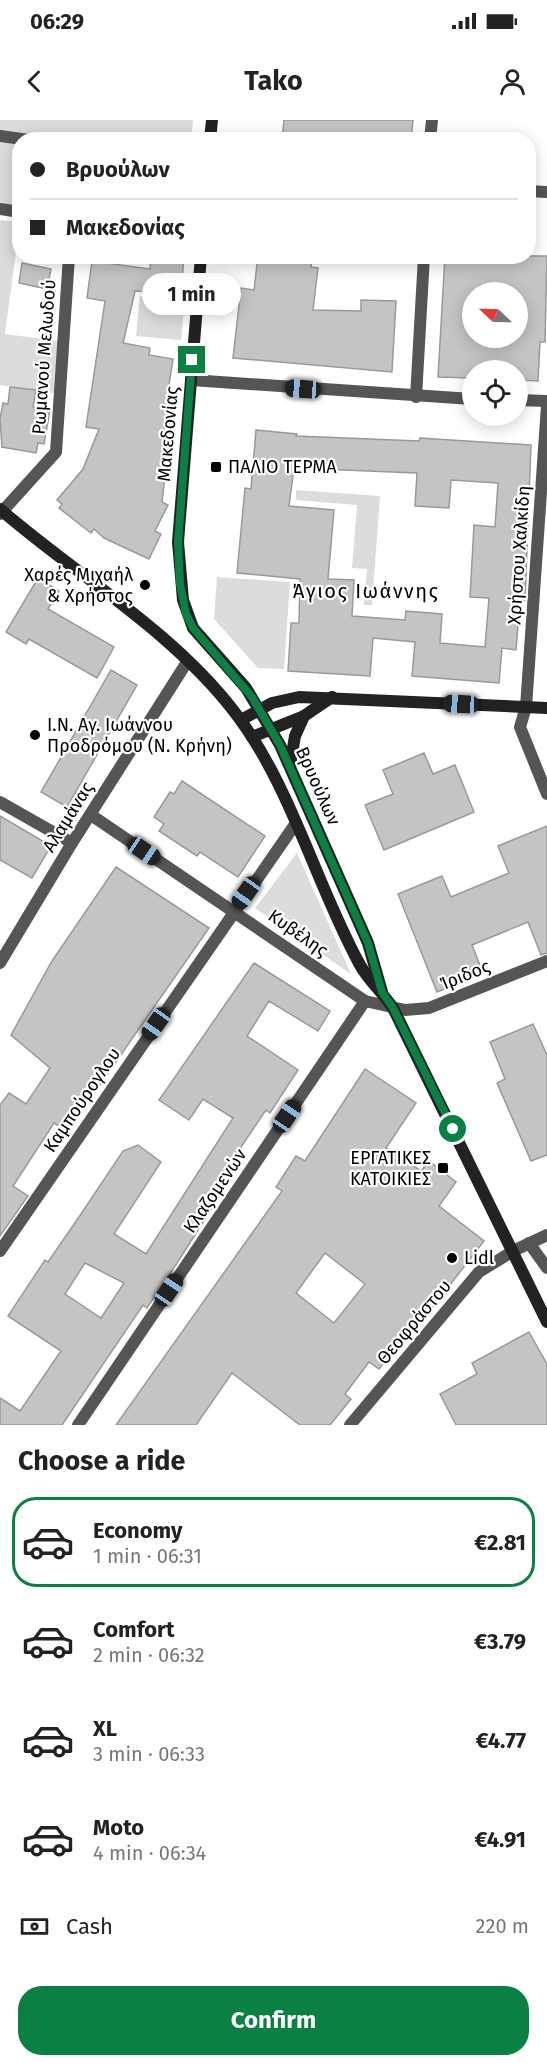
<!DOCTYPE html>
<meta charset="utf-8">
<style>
body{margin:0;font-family:"Fira Sans",sans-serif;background:#f2f2f2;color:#222;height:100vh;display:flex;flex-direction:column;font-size:22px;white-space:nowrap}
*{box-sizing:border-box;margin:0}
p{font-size:20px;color:#767676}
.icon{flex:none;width:33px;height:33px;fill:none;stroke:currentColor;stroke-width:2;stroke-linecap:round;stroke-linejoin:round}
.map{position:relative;height:1305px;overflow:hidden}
.drawer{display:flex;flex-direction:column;background:#fff;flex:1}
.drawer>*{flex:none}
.top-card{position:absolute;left:12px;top:12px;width:524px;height:132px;border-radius:24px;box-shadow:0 3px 15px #0003;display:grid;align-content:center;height:132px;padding:0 18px;background:#fff}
.needle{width:39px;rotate:292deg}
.tools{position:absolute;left:462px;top:162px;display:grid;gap:12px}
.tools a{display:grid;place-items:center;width:66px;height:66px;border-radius:50%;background:#fff;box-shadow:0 3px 15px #0003;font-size:30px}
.end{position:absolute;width:27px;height:27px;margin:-14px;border:8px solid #0b8043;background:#fff;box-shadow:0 0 0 3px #fff}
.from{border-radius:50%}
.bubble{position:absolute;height:42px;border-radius:21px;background:#fff;box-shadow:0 3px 15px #0003;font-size:20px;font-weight:700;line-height:42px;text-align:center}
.car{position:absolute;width:18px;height:36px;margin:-18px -9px;border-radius:8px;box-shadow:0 0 4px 2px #0007;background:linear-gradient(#222 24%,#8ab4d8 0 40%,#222 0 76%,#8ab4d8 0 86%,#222 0)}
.top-card b{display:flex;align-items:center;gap:21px;height:57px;font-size:22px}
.top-card b+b{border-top:2px solid #e0e0e0}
.top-card i{width:15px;height:15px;background:#222}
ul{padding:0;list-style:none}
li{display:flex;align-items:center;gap:18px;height:90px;margin:0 12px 9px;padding:0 6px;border:3px solid transparent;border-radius:24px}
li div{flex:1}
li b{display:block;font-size:22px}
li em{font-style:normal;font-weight:700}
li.active{border-color:#0b8043}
li>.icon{width:54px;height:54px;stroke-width:1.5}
h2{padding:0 18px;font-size:27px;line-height:72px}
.pay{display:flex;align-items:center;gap:15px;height:66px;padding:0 18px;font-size:22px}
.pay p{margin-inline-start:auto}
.cta{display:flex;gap:12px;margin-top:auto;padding:12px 18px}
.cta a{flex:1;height:69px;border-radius:24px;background:#0b8043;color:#fff;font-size:24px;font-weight:700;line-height:69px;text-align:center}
.status{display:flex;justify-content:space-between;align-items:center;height:42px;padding:0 30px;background:#fff;direction:ltr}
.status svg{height:16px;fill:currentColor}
header{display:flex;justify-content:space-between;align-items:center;height:78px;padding:0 18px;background:#fff;font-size:27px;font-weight:700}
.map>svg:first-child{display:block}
.green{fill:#dcdcdc}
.building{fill:#c4c4c4;stroke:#999;stroke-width:1.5;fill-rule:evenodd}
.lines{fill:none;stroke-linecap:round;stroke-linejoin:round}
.street{stroke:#555;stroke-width:12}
.secondary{stroke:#222;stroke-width:12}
.route{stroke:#0b8043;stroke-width:8}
.poi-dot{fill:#000;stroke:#fff;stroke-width:2}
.labels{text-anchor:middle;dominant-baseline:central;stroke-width:4.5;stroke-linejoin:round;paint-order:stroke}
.street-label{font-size:18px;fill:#000;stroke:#fff}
.poi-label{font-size:18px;fill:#000;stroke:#fff;text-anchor:start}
.neighbourhood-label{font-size:20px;letter-spacing:1.5px;fill:#000;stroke:#fff}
</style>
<div class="status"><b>06:29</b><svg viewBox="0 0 49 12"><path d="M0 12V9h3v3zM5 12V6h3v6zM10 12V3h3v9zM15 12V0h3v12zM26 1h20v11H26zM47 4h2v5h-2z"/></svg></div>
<header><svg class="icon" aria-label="back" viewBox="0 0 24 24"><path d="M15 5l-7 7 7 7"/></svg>Tako<svg class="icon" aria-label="person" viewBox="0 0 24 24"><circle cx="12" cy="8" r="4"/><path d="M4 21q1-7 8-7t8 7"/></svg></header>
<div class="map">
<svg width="547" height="1305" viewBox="0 0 547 1305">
<rect width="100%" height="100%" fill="#fff"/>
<!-- green -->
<g class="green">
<polygon points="0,0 193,0 191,19 74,19 0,11"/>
<polygon points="0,22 19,24 19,86 0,83"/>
<polygon points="0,100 20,102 5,214 58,221 54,273 0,265"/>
<polygon points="140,176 185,180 181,220 136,216"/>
<polygon points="296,370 380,376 372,485 364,485 367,449 352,448 357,385 296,380"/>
<polygon points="217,457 290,462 284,549 258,548 214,499"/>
<polygon points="297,733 351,854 255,788"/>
</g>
<!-- building -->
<g class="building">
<polygon points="284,0 413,0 411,20 352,20 307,16 306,20 282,20"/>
<polygon points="151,136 184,136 181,174 135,171 124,219 123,223 150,228 149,235 173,239 167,278 174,279 162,382 168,385 155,411 161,414 149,439 104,418 94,409 91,413 59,388 62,384 57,380 83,349 99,309 86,307 105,181 87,178 92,141 150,149"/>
<polygon points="258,136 312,136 311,147 318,148 313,190 361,191 361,180 396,181 392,252 233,238 241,168 254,170"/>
<path d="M 445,136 L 547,136 L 545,222 L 540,222 L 538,261 L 518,260 L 518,250 L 472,250 L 472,258 L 438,257 ZM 472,172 L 518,172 L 518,218 L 472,218 Z"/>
<polygon points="22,143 51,149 47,169 19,163"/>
<polygon points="10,267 36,270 33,287 50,290 44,324 38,323 36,333 2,327 0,299 3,283 8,284"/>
<path d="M 256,310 L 297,314 L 296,316 L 419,321 L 420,318 L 531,325 L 525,480 L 520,479 L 516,530 L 502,528 L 499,563 L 412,556 L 415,522 L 373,518 L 370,556 L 288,551 L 291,503 L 299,503 L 300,459 L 237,453 L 245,368 L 251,369 ZM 294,348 L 417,353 L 415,386 L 449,388 L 451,360 L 498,363 L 495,407 L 474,405 L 470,477 L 489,478 L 485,527 L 440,523 L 442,494 L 406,491 L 405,500 L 352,496 L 354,460 L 328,459 L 334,390 L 289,386 Z"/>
<polygon points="38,458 59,471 48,489 114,527 97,558 29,519 26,524 6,512"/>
<polygon points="111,550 137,565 67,687 41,672"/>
<polygon points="424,633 433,654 455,645 474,692 384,730 365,685 393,674 383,650"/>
<polygon points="182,661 265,716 238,757 200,732 197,736 159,711 164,704 154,697 170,672 174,674"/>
<polygon points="0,696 51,726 32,758 0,740"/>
<polygon points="547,706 547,833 541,835 528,802 472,825 483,853 437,872 398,774 442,756 451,777 509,753 498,726"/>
<polygon points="116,747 209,808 95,972 92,969 65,1010 54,1003 13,1066 28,1076 0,1116 0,985 9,973 26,984 50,948 11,915 52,841"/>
<path d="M 254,843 L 330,891 L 318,911 L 269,881 L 247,916 L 298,950 L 270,993 L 266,990 L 218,1061 L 226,1066 L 179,1140 L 147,1188 L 143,1185 L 62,1305 L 0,1305 L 0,1278 L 20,1291 L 61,1231 L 8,1196 L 45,1140 L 48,1142 L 81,1094 L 123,1031 L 138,1025 L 161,1042 L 114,1114 L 146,1134 L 233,998 L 203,979 L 189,1000 L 159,980 ZM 85,1143 L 124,1163 L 101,1198 L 65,1174 Z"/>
<polygon points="533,904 547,935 547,1035 531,1041 497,963 505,959 490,922"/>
<path d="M 365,949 L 416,983 L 386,1028 L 421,1051 L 429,1041 L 456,1062 L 439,1086 L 484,1121 L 419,1205 L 415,1202 L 379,1249 L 369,1242 L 345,1274 L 351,1279 L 330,1305 L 300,1305 L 232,1253 L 196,1305 L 116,1305 L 282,1071 L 276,1067 L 296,1036 L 305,1041 ZM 325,1133 L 365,1164 L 334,1203 L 296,1173 Z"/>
<polygon points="529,1212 547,1244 547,1305 456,1305 440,1274 477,1254 472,1243"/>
</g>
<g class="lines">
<!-- street -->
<g class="street">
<polyline points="0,16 29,20"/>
<polyline points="430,20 432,0"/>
<polyline points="528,71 547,72"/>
<polyline points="0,89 20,92"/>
<polyline points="191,260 472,279"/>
<polyline points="416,277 424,136"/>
<polyline points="518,280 547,281"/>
<polyline points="547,286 526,587 520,607 547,674"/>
<polyline points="0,394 56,332 69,136"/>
<polyline points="0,682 72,723"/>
<polyline points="91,695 365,881"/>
<polyline points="0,843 72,723 187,542"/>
<polyline points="529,1123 547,1148"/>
<polyline points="0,1131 296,703"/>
<polyline points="78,1305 365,881 405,890 429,888 547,841"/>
<polyline points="350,1305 479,1152 513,1131 547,1115"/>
</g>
<!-- secondary -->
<g class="secondary">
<polyline points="210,20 212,0"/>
<polyline points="201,136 178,422 183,480 193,508 246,568 280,625 368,823 382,872"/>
<path d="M 0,389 C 76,455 170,509 233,590 C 291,664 315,763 360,845 C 369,861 383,873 393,888 L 547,1202"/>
<polyline points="241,600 272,583 299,577 547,588"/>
<polyline points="252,617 304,596 332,577"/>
<polyline points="290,645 295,616 304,596"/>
</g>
</g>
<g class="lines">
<!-- route -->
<polyline class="route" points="192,240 178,422 180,464 186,494 193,508 252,577 280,625 368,823 382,872 393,888 453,1009"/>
</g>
<!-- markers -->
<g class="poi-dot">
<rect x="210" y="341" width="12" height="12" rx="3"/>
<circle cx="145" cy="465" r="6"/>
<circle cx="35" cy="615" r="6"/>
<rect x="437" y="1042" width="12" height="12" rx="3"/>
<circle cx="452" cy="1138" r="6"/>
</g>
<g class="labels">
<!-- street labels -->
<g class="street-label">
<text transform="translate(44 237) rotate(-86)">Ρωμανού Μελωδού</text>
<text transform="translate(168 314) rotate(-85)">Μακεδονίας</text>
<text transform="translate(519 435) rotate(-86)">Χρήστου Χαλκίδη</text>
<text transform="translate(318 666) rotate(66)">Βρυούλων</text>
<text transform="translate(68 697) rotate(-58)">Αλαμάνας</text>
<text transform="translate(298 813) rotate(35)">Κυβέλης</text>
<text transform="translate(465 855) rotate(-22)">Ίριδος</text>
<text transform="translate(82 980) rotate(-56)">Καμπούρογλου</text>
<text transform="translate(215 1071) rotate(-56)">Κλαζομενών</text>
<text transform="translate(414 1202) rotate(-50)">Θεοφράστου</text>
</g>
<!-- poi labels -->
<g class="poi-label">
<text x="228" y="347">ΠΑΛΙΟ ΤΕΡΜΑ</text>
<text x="133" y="455" text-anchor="end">Χαρές Μιχαήλ<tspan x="133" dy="21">&amp; Χρήστος</tspan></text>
<text x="47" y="605">Ι.Ν. Αγ. Ιωάννου<tspan x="47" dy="21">Προδρόμου (Ν. Κρήνη)</tspan></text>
<text x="431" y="1038" text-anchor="end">ΕΡΓΑΤΙΚΕΣ<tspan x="431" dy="21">ΚΑΤΟΙΚΙΕΣ</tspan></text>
<text x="464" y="1138">Lidl</text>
</g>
<!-- neighbourhood labels -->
<g class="neighbourhood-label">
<text x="366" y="471">Άγιος Ιωάννης</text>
</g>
</g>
</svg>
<div class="tools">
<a><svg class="needle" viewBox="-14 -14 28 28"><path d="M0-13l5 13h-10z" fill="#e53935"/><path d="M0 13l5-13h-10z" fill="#767676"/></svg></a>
<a><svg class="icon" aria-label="locate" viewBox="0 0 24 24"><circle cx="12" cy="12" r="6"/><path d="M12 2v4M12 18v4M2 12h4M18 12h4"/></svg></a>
</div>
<i class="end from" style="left:453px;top:1009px"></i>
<i class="end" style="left:192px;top:240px"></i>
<div class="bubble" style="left:142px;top:153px;width:99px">1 min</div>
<i class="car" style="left:303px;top:269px;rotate:274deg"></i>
<i class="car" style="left:461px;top:584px;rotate:273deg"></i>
<i class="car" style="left:144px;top:731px;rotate:124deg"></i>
<i class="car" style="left:246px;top:773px;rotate:215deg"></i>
<i class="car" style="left:156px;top:904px;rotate:215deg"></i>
<i class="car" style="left:287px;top:996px;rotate:34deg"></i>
<i class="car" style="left:169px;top:1170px;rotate:34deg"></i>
<div class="top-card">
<b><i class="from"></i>Βρυούλων</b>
<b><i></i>Μακεδονίας</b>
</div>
</div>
<section class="drawer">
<h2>Choose a ride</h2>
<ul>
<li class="active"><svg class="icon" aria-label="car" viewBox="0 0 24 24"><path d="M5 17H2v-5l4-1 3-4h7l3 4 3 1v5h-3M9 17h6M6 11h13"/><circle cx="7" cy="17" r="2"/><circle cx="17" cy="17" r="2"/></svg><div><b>Economy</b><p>1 min · 06:31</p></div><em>€2.81</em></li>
<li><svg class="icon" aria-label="car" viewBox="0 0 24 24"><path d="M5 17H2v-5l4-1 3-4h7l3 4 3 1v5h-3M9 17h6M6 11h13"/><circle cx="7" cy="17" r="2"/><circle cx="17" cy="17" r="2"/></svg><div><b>Comfort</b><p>2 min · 06:32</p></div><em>€3.79</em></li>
<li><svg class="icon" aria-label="car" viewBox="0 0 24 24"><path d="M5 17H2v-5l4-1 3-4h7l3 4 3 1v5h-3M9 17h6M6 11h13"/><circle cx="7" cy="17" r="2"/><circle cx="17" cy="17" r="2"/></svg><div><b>XL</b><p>3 min · 06:33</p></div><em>€4.77</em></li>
<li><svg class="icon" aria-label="car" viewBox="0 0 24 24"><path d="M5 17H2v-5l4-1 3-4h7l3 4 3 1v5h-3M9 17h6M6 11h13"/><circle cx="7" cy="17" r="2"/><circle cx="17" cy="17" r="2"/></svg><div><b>Moto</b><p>4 min · 06:34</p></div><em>€4.91</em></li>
</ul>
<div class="pay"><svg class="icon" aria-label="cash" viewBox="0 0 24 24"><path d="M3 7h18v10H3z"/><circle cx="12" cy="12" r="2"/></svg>Cash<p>220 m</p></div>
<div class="cta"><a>Confirm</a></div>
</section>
